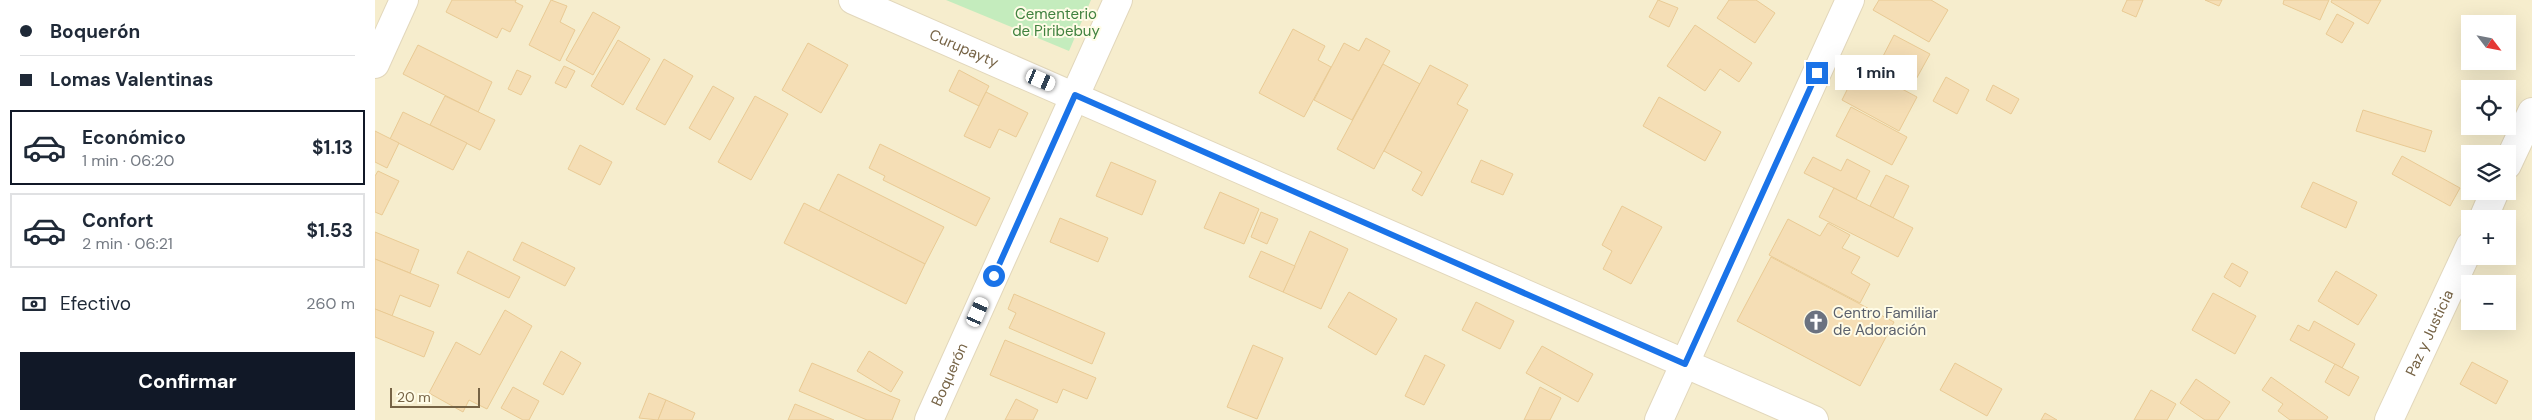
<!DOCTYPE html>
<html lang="es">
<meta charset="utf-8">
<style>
body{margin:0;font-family:"DM Sans",sans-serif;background:#f2f2f3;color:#1f2937;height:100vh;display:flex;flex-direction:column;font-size:19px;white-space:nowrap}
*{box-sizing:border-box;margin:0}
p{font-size:16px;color:#747a83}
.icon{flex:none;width:28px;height:28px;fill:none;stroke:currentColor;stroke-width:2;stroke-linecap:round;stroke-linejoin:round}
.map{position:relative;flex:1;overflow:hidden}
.panel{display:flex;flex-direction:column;background:#fff;width:375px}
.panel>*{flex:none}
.hud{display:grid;align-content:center;height:110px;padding:0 20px;background:#fff}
.needle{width:32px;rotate:122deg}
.buttons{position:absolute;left:2086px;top:15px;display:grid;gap:10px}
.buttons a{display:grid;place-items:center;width:55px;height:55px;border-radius:0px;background:#fff;box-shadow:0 5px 20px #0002;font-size:25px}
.scale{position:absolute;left:15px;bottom:12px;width:90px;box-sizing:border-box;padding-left:5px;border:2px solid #766345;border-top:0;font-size:14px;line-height:18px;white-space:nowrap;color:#766345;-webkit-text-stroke:4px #fffce7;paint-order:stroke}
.end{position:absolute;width:22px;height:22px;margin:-11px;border:6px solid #1a73e8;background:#fff;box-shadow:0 0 0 2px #fff}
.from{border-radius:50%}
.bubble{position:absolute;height:35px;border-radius:0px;background:#fff;box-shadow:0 5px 20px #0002;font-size:16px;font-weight:700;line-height:35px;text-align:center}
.car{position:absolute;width:15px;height:30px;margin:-15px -8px;border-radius:6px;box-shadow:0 0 4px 1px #0007;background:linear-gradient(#fff 24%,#345 0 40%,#fff 0 76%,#345 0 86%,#fff 0)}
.hud b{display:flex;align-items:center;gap:18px;height:48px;font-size:19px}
.hud b+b{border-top:1px solid #e0e1e3}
.hud i{width:12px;height:12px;background:#1f2937}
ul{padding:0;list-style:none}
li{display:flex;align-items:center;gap:15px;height:75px;margin:0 10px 8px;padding:0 10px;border:2px solid #e0e1e3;border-radius:0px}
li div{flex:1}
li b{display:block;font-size:19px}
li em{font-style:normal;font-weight:700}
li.selected{border-color:#111827}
li>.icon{width:45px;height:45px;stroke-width:1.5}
.pay{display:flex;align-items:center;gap:12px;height:55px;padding:0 20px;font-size:19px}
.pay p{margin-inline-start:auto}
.button{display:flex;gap:10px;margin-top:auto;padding:10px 20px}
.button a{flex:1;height:58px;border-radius:0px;background:#111827;color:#fff;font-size:20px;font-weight:700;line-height:58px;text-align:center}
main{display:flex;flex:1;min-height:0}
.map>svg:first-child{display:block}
.residential{fill:#f6edcd;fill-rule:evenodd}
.green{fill:#c4ecbd}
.building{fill:#f5deb5;stroke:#e9ca94}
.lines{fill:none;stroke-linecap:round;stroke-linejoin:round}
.minor-casing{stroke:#e2d7bb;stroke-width:30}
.minor{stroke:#fff;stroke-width:28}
.route{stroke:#1a73e8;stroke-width:6}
.labels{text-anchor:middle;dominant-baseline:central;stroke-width:4;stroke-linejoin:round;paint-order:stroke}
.park-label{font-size:15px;fill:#41823f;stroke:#fffce7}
.street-label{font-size:15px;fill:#766345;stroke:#fffce7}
.worship-label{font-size:15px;fill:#5b616d;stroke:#fffce7;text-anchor:start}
</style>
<main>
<section class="panel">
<div class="hud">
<b><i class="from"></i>Boquerón</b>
<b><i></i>Lomas Valentinas</b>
</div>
<ul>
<li class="selected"><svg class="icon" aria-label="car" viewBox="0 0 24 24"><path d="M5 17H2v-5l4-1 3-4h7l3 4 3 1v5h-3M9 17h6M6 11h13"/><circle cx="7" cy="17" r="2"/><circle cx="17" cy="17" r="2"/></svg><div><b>Económico</b><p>1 min · 06:20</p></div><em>$1.13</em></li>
<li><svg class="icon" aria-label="car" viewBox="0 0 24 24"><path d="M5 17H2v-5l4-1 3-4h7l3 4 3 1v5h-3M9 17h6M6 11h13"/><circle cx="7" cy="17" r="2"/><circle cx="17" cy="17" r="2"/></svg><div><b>Confort</b><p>2 min · 06:21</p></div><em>$1.53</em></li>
</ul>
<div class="pay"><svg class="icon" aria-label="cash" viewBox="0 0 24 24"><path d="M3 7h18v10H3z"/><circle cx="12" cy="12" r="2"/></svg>Efectivo<p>260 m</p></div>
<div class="button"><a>Confirmar</a></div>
</section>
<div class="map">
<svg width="2157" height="420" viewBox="0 0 2157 420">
<rect width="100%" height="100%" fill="#fefadf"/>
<!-- residential -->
<path class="residential" d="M 0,0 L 2157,0 L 2157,420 L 0,420 ZM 2095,24 L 2132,24 L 2132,61 L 2095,61 ZM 2095,89 L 2132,89 L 2132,126 L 2095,126 ZM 2095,154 L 2132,154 L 2132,191 L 2095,191 ZM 2095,219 L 2132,219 L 2132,256 L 2095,256 ZM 2095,284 L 2132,284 L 2132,321 L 2095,321 Z"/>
<!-- green -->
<polygon class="green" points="571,0 716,0 694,51"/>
<!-- building -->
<g class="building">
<polygon points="77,0 141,0 140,2 148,6 135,32 127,28 122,38 71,12"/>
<polygon points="176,0 192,6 185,22 200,30 185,61 154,45"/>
<polygon points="1283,0 1303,8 1294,27 1274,17"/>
<polygon points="1354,0 1381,0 1400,13 1380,43 1342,18"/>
<polygon points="1504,0 1556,0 1573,10 1554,42 1498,10"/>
<polygon points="1752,0 1768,0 1761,17 1747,11"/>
<polygon points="1830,0 1847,0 1844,6"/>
<polygon points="1909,0 1954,0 1945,20 1908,4"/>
<polygon points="1957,0 2006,0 1993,24 1956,2"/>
<polygon points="218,12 245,27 218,75 191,60"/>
<polygon points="1962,14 1979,23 1967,43 1951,34"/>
<polygon points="1320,25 1377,63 1364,82 1345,69 1330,91 1292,66"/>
<polygon points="918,29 950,46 943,60 956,67 929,117 884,93"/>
<polygon points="1519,35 1555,54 1539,83 1504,64"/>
<polygon points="991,38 1015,51 977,120 939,100 969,43 984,51"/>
<polygon points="243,40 275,59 248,105 216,86"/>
<polygon points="433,43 473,65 446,113 407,90"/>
<polygon points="43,45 117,82 103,112 28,74"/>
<polygon points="289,59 318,76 290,125 261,109"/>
<polygon points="1008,64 1045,84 999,169 962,149"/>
<polygon points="1055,65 1093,85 1082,104 1093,110 1047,196 1037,190 1047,172 1009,151"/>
<polygon points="189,66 200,71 191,88 180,83"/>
<polygon points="1484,66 1542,97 1524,131 1467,100"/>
<polygon points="142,70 156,76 146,95 133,89"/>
<polygon points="584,70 614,86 604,106 574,91"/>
<polygon points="1571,77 1594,90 1582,114 1558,101"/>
<polygon points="1618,85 1644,99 1636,114 1611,100"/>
<polygon points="338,86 359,98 335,140 314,128"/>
<polygon points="611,92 653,113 641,137 624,129 615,148 589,136"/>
<polygon points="70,96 120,120 105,150 55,125"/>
<polygon points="380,96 413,114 376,180 343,162"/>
<polygon points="1284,97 1346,132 1330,161 1268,126"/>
<polygon points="1476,107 1532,137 1517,165 1461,136"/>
<polygon points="1988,110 2057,131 2050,152 1981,131"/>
<polygon points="28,112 92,143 78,170 15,139"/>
<polygon points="0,131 24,143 12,168 0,162"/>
<polygon points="505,144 615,198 601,226 508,180 510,176 494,168"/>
<polygon points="205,145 237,162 225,185 193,169"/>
<polygon points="2027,156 2085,188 2075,206 2017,174"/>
<polygon points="1438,157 1466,171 1472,159 1495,171 1481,199 1429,173"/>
<polygon points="1106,160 1138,174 1128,195 1096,182"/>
<polygon points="736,162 781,181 767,215 721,196"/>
<polygon points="3,171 24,181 7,215 0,212 0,176"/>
<polygon points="463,174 569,227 550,264 444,211"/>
<polygon points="1511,175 1534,186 1518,218 1495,206"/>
<polygon points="1938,182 1982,202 1971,228 1926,207"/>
<polygon points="1459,188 1538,228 1523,257 1444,217"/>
<polygon points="845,192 884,209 869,244 829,228"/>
<polygon points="429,203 550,264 531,304 409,243"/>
<polygon points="1247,206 1287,227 1256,284 1228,269 1237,251 1227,245"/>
<polygon points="886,212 903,219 892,244 876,237"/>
<polygon points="685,218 733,238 723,262 675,242"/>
<polygon points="1413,219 1445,236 1453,223 1475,235 1467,248 1485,257 1476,273 1495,284 1485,303 1394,255"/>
<polygon points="935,231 973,249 946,309 908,292"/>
<polygon points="0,232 44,250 35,273 0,259"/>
<polygon points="147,242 200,268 190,286 138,260"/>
<polygon points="93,251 145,277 134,298 82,273"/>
<polygon points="886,251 920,266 908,292 874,277"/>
<polygon points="1396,257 1519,322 1485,386 1362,321"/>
<polygon points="0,259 64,285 55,307 25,295 17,316 0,309"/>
<polygon points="1857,263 1873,272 1865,287 1849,277"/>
<polygon points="1961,271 2002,295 1983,325 1943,301"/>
<polygon points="974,292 1022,319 1001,355 953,327"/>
<polygon points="1838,293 1881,316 1860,354 1817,330"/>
<polygon points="639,294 730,333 717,364 634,328 641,313 633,309"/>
<polygon points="1101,302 1139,321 1125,349 1087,330"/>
<polygon points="0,309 59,332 49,357 0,337"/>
<polygon points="130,310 157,326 112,409 94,400 88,412 54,393 81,342 105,355"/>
<polygon points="1939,321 1980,344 1967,368 1915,340 1923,325 1934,331"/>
<polygon points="630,340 721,378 712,399 688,389 682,403 615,375"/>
<polygon points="878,345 908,358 882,419 852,407"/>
<polygon points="1167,346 1218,374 1203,402 1151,373"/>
<polygon points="186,351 206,363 188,395 168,384"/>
<polygon points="494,351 528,372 516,392 482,371"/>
<polygon points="1050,355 1070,365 1049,405 1030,396"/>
<polygon points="2097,362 2133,381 2121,404 2085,384"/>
<polygon points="437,363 525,400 517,420 492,420 424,391"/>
<polygon points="1580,363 1627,389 1612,416 1565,390"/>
<polygon points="1960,364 1984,377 1974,396 1950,382"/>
<polygon points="1896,377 1953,417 1951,420 1915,420 1903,411 1908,404 1887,390"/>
<polygon points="1821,379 1855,402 1843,420 1830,420 1805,403"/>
<polygon points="138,387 164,401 154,420 148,420 126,408"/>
<polygon points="1165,387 1186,398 1175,420 1149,420"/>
<polygon points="1776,390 1801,404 1792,420 1759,420"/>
<polygon points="274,393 291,400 283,420 264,418"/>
<polygon points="641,399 663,410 658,420 630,420"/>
<polygon points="291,400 320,413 317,420 283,420"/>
<polygon points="420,404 459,420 413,420"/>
<polygon points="1670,413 1682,420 1666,420"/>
</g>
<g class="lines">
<defs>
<g id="minor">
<path id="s1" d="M 478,0 L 1439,420"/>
<polyline points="0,64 29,0"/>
<polyline points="2132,165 2157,112"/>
<polyline points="2108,219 2120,191"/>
<path id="s2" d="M 554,420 L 743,0"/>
<polyline points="1284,420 1475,0"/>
<path id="s3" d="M 2014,420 L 2095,246"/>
</g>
</defs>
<!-- minor casing -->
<use href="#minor" class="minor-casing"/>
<!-- minor -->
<use href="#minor" class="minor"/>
</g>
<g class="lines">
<!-- route -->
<polyline class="route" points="619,276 700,95 1310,364 1442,73"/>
</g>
<!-- icons -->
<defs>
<symbol id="church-disc" viewBox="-11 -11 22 22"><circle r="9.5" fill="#6b7280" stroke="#fffce7"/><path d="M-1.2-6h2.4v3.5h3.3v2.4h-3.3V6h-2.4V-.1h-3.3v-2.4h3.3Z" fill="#fff"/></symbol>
</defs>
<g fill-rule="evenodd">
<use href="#church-disc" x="1427" y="308" width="28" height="28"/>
</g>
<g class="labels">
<!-- park labels -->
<g class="park-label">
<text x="681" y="14">Cementerio<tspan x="681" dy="17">de Piribebuy</tspan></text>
</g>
<!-- street labels -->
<g class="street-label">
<text stroke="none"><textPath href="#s1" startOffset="121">Curupayty</textPath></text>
<text stroke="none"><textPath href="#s3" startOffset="96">Paz y Justicia</textPath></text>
<text stroke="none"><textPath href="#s2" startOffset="50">Boquerón</textPath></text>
</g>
<!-- worship labels -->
<g class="worship-label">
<text x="1458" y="313">Centro Familiar<tspan x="1458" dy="17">de Adoración</tspan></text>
</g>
</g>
</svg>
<div class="buttons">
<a><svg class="needle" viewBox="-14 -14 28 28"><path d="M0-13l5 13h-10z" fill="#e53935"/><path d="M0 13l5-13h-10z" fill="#747a83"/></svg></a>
<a><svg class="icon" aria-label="locate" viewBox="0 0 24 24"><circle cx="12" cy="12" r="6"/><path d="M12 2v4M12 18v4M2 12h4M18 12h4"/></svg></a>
<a><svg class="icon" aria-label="layers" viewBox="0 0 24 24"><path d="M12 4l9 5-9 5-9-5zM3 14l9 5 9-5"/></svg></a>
<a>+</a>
<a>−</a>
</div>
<div class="scale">20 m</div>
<i class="end from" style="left:619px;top:276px"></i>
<i class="end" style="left:1442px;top:73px"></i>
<div class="bubble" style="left:1460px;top:55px;width:82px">1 min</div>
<i class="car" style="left:666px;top:80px;rotate:113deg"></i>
<i class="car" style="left:603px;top:312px;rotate:24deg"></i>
</div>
</main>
